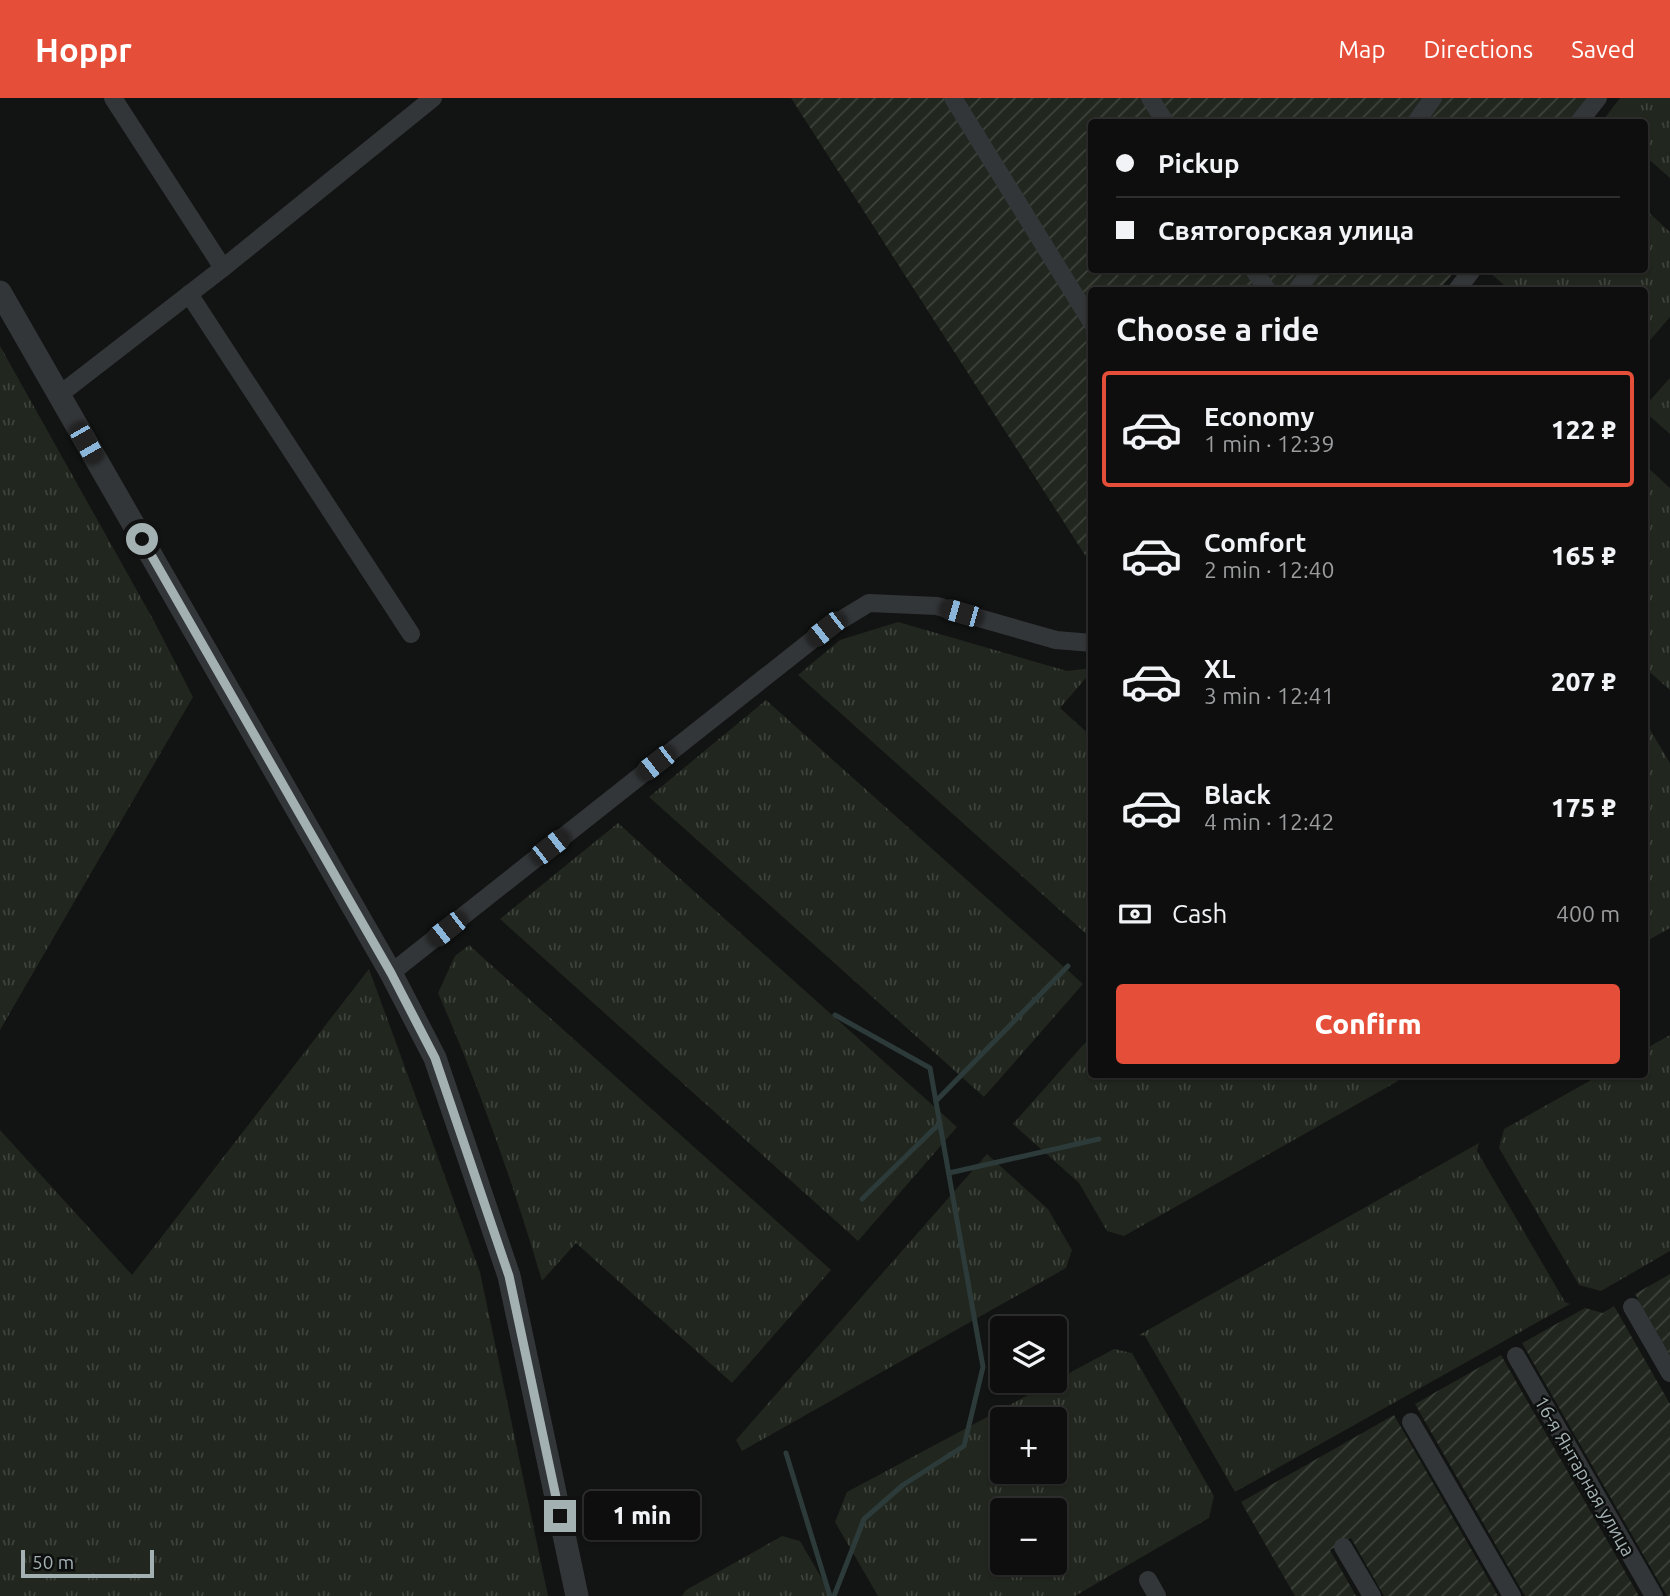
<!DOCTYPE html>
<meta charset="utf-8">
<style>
body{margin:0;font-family:Ubuntu,sans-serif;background:#1c1c1c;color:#f1f3f6;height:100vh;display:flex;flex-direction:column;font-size:26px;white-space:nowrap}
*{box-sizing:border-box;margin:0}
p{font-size:23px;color:#9b9c9e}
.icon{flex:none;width:38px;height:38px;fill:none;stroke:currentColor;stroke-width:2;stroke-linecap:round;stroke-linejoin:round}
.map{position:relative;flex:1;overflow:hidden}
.details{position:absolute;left:1088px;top:189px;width:560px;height:791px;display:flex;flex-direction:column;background:#0e0e0e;border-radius:7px;box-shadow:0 2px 5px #0004,0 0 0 2px #2e2e2e}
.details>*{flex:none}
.banner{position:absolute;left:1088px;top:21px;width:560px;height:154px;border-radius:7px;box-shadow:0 2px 5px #0004,0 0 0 2px #2e2e2e;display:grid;align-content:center;height:154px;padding:0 28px;background:#0e0e0e}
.fabs{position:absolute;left:990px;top:1218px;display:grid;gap:14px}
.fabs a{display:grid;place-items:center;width:77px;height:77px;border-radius:7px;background:#0e0e0e;box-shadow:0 2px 5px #0004,0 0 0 2px #2e2e2e;font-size:35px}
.scale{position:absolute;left:21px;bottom:18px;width:133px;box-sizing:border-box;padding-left:7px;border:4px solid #a4b1b3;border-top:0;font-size:19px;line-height:24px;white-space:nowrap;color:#a4b1b3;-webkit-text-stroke:5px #0d0e0e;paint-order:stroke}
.end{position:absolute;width:32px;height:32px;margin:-16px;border:9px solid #a4b1b3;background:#111;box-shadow:0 0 0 4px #111}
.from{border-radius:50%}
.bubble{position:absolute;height:49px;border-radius:7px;background:#0e0e0e;box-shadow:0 2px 5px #0004,0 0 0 2px #2e2e2e;font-size:23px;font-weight:800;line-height:49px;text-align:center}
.car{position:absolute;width:21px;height:42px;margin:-21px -10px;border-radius:9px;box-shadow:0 0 5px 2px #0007;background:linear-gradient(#222 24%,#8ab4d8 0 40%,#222 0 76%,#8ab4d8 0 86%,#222 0)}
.banner b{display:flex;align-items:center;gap:24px;height:66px;font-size:26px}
.banner b+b{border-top:2px solid #2e2e2e}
.banner i{width:18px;height:18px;background:#f1f3f6}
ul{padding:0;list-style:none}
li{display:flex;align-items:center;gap:21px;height:116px;margin:0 14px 10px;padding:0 14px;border:4px solid transparent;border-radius:7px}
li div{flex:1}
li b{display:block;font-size:26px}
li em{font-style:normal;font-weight:800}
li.active{border-color:#e54e38}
li>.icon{width:63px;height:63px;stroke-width:1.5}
h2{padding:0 28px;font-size:32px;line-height:84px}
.pay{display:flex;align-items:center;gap:18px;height:77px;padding:0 28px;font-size:26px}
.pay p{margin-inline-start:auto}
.cta{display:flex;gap:14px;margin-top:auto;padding:14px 28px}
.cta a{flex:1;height:80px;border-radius:7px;background:#e54e38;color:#fff;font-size:28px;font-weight:800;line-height:80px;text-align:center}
header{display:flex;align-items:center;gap:42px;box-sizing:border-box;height:98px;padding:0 35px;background:#e54e38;color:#fff}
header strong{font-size:33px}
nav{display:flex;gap:38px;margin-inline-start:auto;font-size:24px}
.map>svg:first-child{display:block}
.grass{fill:url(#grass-tufts);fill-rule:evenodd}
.garden{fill:url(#garden-furrows)}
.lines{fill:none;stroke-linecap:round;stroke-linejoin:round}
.stream{stroke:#2c3b3a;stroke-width:5}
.minor{stroke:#333638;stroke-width:18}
.tertiary{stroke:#333638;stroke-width:23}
.route{stroke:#a4b1b3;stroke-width:9}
.labels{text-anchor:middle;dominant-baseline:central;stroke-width:5;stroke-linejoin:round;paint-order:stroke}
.street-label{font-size:19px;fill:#a4b1b3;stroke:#0d0e0e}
</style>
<header>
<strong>Hoppr</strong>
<nav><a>Map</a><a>Directions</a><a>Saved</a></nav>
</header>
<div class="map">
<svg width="1670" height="1498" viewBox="0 0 1670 1498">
<defs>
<pattern id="grass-tufts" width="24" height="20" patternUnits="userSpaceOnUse" patternTransform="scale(1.75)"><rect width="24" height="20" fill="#21261e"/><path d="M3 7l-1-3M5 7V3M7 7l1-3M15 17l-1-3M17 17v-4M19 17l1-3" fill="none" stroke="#3e433c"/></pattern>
<pattern id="garden-furrows" width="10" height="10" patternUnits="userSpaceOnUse" patternTransform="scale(1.75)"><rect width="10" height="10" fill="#21261e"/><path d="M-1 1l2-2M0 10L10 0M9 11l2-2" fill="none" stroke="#3e433c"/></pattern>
</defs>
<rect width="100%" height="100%" fill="#121313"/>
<!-- grass -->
<g class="grass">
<polygon points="1620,0 1670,0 1670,80 1645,58 1645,24 1608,24 1604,21"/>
<polygon points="1645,111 1670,134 1670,219 1645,248 1645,192 1510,192 1490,175 1492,172 1645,172"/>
<polygon points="0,248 154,523 193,599 0,932"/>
<polygon points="1670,280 1670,336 1645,314 1645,308"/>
<polygon points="1645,367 1670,390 1670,592 1645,570"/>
<polygon points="898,524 1067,573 1092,570 1092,585 1086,580 1060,610 1092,639 1092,841 798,577 840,542"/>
<polygon points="766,602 1083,886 984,999 649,699"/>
<polygon points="1645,623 1670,665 1670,830 1645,844"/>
<polygon points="618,725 957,1029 858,1143 500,821"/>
<path d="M 469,847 L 831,1172 L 732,1285 L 576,1145 L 542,1183 C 513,1085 479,988 438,895 L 455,858 Z"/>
<polygon points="369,871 480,1174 548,1498 0,1498 0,1032 132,1177"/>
<polygon points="1092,937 1092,976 1400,977 1398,983 1124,1138 1107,1133 1079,1085 1013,1026"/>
<polygon points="1670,937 1670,1153 1601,1193 1579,1187 1499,1050 1504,1031 1600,977 1645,976 1645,951"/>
<polygon points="1479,1045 1477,1053 1565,1204 1570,1206 1235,1394 1145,1238 1139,1237"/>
<polygon points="987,1056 1048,1111 1072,1152 1066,1170 742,1353 736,1342"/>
<path d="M 1114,1251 L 1132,1255 L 1214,1398 L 1209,1420 L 1075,1498 L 878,1498 L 835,1424 L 847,1394 ZM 1003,1321 L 1055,1321 L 1055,1374 L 1003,1374 ZM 1003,1412 L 1055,1412 L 1055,1416 L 1059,1415 L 1063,1424 L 1055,1428 L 1055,1465 L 1003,1465 Z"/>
<polygon points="782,1438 800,1443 832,1498 682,1498 686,1492"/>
</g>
<!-- garden -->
<g class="garden">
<polygon points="791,0 1587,0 1568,24 1092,24 1092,172 1456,172 1439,192 1092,192 1092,468"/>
<polygon points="1670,1176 1670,1257 1635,1196"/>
<polygon points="1614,1208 1670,1306 1670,1498 1667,1498 1522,1245 1585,1210 1603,1215"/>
<polygon points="1501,1257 1639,1498 1525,1498 1415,1306"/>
<polygon points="1394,1317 1498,1498 1384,1498 1351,1440 1330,1452 1356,1498 1295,1498 1241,1404"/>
</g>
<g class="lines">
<!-- stream -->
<g class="stream">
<polyline points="936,1003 1068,868"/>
<polyline points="949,1075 1099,1041"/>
<polyline points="862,1101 940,1025"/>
<polyline points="786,1355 830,1498"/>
<polyline points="834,1498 864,1421 903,1387 964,1348 983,1269 930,970 835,917"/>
</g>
<!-- minor -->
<g class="minor">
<polyline points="113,0 223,170"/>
<polyline points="953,0 1092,225"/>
<polyline points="1150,0 1165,24"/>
<polyline points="1416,24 1433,0"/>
<polyline points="1579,24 1598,0"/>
<polyline points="1254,172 1267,192"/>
<polyline points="1297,192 1312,172"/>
<polyline points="1457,192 1472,172"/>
<polyline points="189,196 411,536"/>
<polyline points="59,297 223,170 433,0"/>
<polyline points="391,875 826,531 869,505 937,508 1056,542 1092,545"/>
<polyline points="1632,1209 1670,1275"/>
<polyline points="1516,1258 1654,1498"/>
<polyline points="1411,1324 1512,1498"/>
<polyline points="1343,1449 1372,1498"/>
<polyline points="1148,1482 1157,1498"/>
</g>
<!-- tertiary -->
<polyline class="tertiary" points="0,194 391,875 435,960 509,1178 577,1498"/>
</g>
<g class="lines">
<!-- route -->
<polyline class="route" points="142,441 391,875 435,960 509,1178 560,1418"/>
</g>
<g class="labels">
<!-- street labels -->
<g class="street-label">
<text transform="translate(1585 1378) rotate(60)">16-я Янтарная улица</text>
</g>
</g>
</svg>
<div class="fabs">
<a><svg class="icon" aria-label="layers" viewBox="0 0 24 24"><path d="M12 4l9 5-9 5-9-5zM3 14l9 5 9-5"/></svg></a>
<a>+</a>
<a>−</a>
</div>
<div class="scale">50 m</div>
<i class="end from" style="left:142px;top:441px"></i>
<i class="end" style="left:560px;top:1418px"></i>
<div class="bubble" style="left:584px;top:1393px;width:116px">1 min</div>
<i class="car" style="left:86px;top:345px;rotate:150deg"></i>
<i class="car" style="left:961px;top:515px;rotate:286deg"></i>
<i class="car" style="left:826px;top:531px;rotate:232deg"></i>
<i class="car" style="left:656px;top:665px;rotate:232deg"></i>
<i class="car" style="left:550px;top:749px;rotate:52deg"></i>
<i class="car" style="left:447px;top:831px;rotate:232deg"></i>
<div class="banner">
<b><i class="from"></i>Pickup</b>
<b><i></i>Святогорская улица</b>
</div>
<section class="details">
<h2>Choose a ride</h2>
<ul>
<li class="active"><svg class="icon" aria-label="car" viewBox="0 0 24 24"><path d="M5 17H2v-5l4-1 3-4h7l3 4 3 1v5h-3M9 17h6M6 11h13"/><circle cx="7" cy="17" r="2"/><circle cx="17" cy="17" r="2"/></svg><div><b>Economy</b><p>1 min · 12:39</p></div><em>122 ₽</em></li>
<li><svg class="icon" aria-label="car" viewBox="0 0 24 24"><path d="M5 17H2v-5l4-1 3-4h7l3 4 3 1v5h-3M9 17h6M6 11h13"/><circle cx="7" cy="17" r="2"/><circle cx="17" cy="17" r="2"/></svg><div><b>Comfort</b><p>2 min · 12:40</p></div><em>165 ₽</em></li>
<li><svg class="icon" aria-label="car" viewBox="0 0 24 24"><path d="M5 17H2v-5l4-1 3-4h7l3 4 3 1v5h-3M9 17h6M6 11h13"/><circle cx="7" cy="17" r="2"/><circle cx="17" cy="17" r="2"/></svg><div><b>XL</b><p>3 min · 12:41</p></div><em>207 ₽</em></li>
<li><svg class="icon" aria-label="car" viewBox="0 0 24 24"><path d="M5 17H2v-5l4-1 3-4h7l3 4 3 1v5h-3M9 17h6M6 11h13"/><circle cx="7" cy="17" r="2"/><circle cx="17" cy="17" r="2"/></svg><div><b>Black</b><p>4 min · 12:42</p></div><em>175 ₽</em></li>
</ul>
<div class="pay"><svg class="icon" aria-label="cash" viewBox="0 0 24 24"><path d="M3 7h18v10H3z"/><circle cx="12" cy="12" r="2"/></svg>Cash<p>400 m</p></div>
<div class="cta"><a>Confirm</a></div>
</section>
</div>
